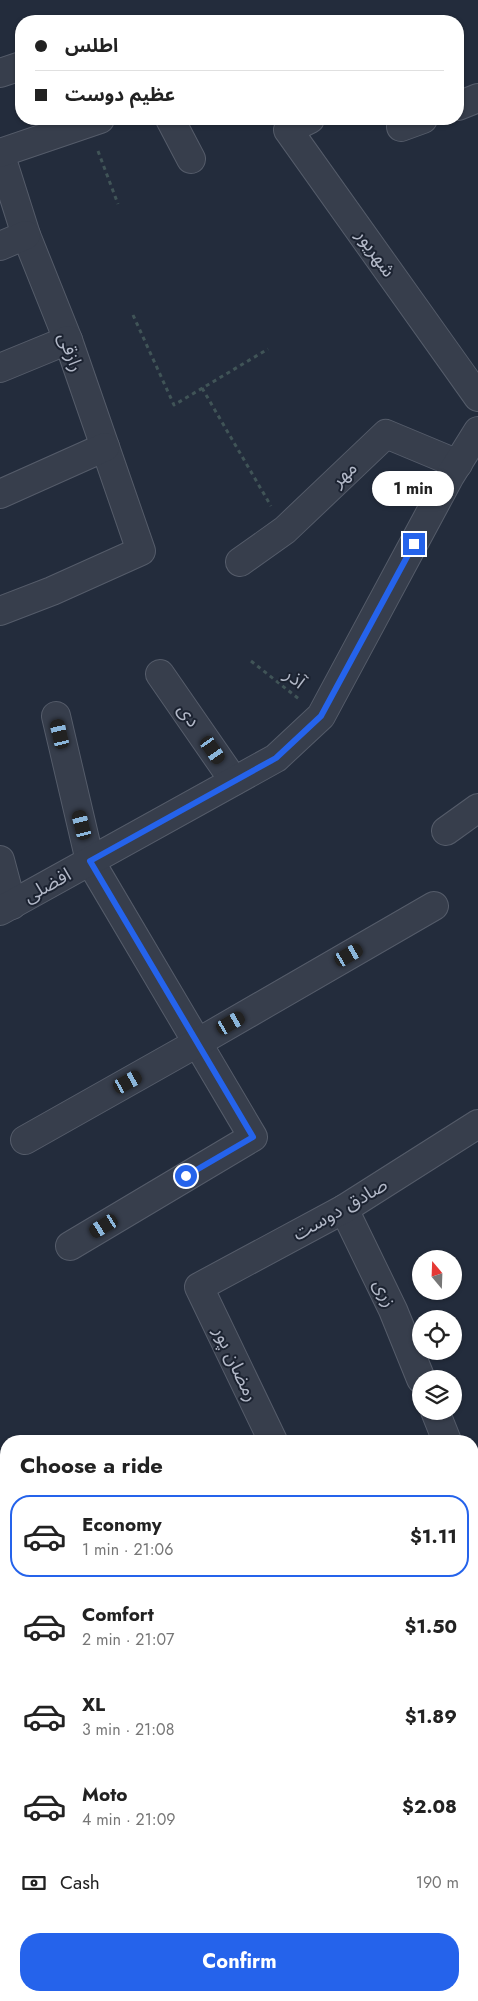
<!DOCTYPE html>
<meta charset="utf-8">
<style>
body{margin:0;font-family:Jost,"Noto Sans Arabic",sans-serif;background:#f6f6f6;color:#222;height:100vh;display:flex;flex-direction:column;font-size:19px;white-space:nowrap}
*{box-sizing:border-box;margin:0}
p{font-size:16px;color:#767676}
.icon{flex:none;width:28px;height:28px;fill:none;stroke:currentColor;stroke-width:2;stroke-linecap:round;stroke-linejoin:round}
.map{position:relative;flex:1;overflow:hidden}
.drawer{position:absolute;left:0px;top:1435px;width:479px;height:566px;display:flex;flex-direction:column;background:#fff;border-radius:20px 20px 0 0;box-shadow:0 1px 4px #0004}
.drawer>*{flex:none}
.hud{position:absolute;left:15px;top:15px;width:449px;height:110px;border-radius:20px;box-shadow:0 1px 4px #0004;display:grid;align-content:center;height:110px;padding:0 20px;background:#fff}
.needle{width:32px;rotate:341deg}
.fabs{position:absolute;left:412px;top:1250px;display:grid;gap:10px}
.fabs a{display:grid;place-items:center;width:50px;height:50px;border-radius:50%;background:#fff;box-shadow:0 1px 4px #0004;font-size:25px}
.end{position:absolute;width:22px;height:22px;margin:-11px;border:6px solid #2563eb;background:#fff;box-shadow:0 0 0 2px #fff}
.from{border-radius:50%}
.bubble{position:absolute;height:35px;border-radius:18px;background:#fff;box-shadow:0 1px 4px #0004;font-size:16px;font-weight:700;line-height:35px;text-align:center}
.car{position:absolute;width:15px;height:30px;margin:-15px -8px;border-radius:6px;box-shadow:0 0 4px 1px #0007;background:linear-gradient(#222 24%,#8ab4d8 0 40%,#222 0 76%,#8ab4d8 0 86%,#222 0)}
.hud b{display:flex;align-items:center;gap:18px;height:48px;font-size:19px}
.hud b+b{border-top:1px solid #e0e0e0}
.hud i{width:12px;height:12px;background:#222}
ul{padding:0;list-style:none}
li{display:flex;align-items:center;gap:15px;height:82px;margin:0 10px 8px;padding:0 10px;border:2px solid transparent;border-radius:20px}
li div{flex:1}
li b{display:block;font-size:19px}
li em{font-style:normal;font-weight:700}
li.selected{border-color:#2563eb}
li>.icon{width:45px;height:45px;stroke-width:1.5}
h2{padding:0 20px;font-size:22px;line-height:60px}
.pay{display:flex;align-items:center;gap:12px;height:55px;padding:0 20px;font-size:19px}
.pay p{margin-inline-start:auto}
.action{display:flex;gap:10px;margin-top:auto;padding:10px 20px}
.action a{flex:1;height:58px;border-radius:20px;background:#2563eb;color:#fff;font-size:20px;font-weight:700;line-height:58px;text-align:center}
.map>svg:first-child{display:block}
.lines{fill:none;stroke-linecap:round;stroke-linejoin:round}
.service-casing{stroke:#555c6a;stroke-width:19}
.minor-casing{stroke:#555c6a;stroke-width:30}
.tertiary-casing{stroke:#555c6a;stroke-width:30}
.path{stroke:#405457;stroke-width:3;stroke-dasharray:4 4;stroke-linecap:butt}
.service{stroke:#373e4c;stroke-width:16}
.minor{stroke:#373e4c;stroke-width:28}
.tertiary{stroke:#373e4c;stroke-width:28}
.route{stroke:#2563eb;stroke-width:6}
.labels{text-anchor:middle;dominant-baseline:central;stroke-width:4;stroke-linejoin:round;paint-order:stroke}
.street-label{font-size:19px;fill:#b3b9c8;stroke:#1c2331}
</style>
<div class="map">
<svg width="478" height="2001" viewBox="0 0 478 2001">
<rect width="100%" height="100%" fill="#232c3c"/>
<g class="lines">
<defs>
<g id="service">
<polyline points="472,1594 478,1590"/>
<polyline points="472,1770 478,1766"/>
</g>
<g id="minor">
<polyline points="0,73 21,66"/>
<polyline points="458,106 478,98"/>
<polyline points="170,119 191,159"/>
<polyline points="310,119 288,130 478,397"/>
<polyline points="401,127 423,119"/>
<polyline points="0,153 26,235 68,340 141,551 52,591 0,611"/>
<polyline points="0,153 100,119"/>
<polyline points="0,246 26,235"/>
<polyline points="0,368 68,340"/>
<polyline points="0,494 105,447"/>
<polyline points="240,562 285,530 386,434 458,464"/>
<polyline points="160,674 234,781"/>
<polyline points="56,716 90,861 253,1137 70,1246"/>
<polyline points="446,831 478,808"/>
<polyline points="0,860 12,905"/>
<polyline points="25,1140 197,1043 434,906"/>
<polyline points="344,1209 393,1310 421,1379"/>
<polyline points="435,1411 447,1441"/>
<polyline points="273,1441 199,1287 344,1209 478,1124"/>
</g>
<polyline id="tertiary" points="0,911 276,758 321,716 450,476 478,431"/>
</defs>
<!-- service casing -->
<use href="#service" class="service-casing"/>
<!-- minor casing -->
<use href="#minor" class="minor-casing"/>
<!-- tertiary casing -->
<use href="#tertiary" class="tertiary-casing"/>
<!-- path -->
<g class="path">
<polyline points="98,151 118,204"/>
<polyline points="133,315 174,405 268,349"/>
<polyline points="202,388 271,506"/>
<polyline points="251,661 299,699"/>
</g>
<!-- service -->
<use href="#service" class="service"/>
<!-- minor -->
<use href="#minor" class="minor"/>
<!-- tertiary -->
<use href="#tertiary" class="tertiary"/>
</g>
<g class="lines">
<!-- route -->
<polyline class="route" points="186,1176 253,1137 90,861 276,758 321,716 414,544"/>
</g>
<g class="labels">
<!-- street labels -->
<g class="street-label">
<text transform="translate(376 253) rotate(55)">شهریور</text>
<text transform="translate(71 352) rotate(70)">رازقی</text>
<text transform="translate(344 474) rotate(-43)">مهر</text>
<text transform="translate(295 678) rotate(38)">آذر</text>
<text transform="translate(189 715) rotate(55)">دی</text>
<text transform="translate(47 885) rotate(-29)">افضلی</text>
<text transform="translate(340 1209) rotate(-30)">صادق دوست</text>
<text transform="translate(385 1293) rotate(65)">زری</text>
<text transform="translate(236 1364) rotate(65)">رمضان پور</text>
</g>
</g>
</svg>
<div class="fabs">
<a><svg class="needle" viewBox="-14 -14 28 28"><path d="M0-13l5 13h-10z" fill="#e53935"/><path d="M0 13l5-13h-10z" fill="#767676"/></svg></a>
<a><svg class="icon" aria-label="locate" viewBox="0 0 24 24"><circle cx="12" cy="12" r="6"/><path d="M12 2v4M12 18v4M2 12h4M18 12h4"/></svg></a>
<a><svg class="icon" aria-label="layers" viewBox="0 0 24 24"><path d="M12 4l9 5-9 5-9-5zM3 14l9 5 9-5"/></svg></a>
</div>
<i class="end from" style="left:186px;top:1176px"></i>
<i class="end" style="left:414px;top:544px"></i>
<div class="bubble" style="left:372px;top:471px;width:82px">1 min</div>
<i class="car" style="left:60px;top:734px;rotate:347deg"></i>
<i class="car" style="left:213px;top:750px;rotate:145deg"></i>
<i class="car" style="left:82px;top:825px;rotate:346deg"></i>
<i class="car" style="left:349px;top:955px;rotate:60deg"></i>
<i class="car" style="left:231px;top:1023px;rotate:60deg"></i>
<i class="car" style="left:128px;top:1082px;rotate:61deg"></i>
<i class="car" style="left:104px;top:1226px;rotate:239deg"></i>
<div class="hud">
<b><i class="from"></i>اطلس</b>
<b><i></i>عظیم دوست</b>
</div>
<section class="drawer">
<h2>Choose a ride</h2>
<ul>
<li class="selected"><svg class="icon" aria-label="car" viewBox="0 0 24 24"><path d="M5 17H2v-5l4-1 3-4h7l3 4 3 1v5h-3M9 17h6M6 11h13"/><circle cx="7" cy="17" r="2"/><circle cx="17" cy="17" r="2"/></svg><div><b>Economy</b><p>1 min · 21:06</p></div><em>$1.11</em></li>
<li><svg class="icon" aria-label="car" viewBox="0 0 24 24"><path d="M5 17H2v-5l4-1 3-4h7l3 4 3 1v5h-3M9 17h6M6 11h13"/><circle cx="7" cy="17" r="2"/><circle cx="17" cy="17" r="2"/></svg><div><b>Comfort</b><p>2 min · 21:07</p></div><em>$1.50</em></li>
<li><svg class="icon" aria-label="car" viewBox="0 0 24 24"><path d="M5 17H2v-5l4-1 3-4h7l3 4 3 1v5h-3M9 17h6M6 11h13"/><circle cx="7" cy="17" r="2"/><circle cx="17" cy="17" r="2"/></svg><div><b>XL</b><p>3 min · 21:08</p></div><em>$1.89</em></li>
<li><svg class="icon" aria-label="car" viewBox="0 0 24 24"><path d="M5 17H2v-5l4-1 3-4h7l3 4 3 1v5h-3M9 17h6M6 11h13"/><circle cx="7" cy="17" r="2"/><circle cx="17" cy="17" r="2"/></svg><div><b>Moto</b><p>4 min · 21:09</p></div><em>$2.08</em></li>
</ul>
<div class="pay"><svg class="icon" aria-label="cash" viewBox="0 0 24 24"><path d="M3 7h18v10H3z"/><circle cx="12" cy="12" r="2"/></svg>Cash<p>190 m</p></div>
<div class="action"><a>Confirm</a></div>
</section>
</div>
